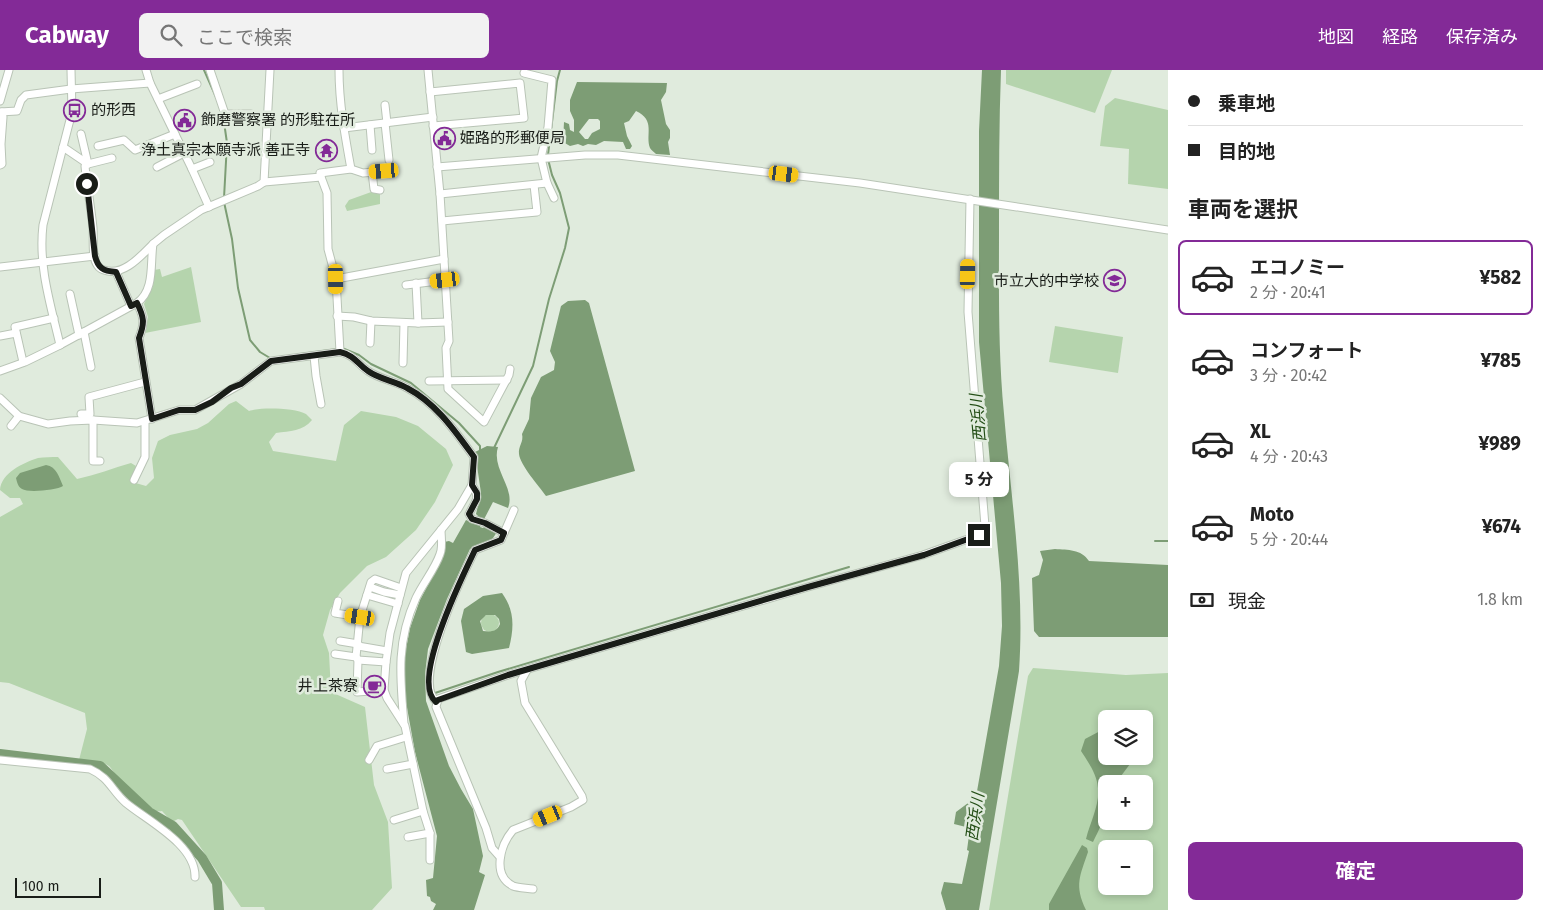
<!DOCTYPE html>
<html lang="ja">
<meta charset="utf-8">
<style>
body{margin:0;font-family:"Fira Sans","Noto Sans JP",sans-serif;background:#f2f2f2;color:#222;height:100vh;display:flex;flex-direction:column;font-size:19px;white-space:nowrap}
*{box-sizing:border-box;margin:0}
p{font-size:16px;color:#767676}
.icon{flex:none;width:28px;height:28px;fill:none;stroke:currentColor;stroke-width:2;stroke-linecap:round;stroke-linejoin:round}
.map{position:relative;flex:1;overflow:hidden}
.drawer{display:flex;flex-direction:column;background:#fff;width:375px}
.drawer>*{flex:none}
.guide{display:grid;align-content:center;height:110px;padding:0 20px;background:#fff}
.tools{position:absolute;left:1098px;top:640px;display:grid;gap:10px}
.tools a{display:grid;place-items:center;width:55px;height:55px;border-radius:8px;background:#fff;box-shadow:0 2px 8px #0003;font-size:25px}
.scale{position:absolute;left:15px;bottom:12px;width:86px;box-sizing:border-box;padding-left:5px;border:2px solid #191d18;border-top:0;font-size:14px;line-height:18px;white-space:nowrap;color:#191d18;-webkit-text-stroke:4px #e0ebdd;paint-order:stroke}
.end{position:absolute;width:22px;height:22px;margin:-11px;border:6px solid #191d18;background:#fff;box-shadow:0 0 0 2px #fff}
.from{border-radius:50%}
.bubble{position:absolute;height:35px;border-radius:8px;background:#fff;box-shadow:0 2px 8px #0003;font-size:16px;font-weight:700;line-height:35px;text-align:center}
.car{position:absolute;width:15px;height:30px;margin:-15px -8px;border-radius:6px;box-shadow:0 0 4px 1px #0007;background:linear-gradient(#f5c518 24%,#345 0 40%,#f5c518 0 76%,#345 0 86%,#f5c518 0)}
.guide b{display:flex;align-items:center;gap:18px;height:48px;font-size:19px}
.guide b+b{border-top:1px solid #e0e0e0}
.guide i{width:12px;height:12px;background:#222}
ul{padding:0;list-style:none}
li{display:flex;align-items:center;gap:15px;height:75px;margin:0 10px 8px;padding:0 10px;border:2px solid transparent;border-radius:8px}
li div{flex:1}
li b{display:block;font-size:19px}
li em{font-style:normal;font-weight:700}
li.selected{border-color:#832a97}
li>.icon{width:45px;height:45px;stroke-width:1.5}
h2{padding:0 20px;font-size:22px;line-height:60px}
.pay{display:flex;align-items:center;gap:12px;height:55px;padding:0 20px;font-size:19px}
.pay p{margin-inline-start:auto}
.button{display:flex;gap:10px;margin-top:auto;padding:10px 20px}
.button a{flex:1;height:58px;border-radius:8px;background:#832a97;color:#fff;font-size:20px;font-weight:700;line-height:58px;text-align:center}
header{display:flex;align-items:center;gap:30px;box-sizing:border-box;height:70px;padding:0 25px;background:#832a97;color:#fff}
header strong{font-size:24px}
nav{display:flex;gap:28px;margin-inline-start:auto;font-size:18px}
.search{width:350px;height:45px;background:#f2f2f2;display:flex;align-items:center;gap:12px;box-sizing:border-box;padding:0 18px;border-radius:8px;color:#767676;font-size:19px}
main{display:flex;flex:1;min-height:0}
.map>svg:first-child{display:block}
.green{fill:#b5d4ad;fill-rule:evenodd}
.water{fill:#7d9d75;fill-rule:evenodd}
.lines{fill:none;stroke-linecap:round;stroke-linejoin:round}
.stream{stroke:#7d9d75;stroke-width:2}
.river{stroke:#7d9d75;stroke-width:10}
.minor-casing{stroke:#b9c4b6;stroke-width:9}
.minor{stroke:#fff;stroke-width:7}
.route{stroke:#191d18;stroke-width:6}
.labels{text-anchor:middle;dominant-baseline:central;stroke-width:5;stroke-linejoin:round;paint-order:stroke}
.poi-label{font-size:15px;fill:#191d18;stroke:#e0ebdd;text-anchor:start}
.water-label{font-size:16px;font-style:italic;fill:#234e16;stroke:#e0ebdd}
</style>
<header>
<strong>Cabway</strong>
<div class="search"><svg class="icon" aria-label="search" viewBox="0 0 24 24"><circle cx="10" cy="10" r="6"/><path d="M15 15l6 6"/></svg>ここで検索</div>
<nav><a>地図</a><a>経路</a><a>保存済み</a></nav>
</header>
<main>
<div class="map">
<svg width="1168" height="840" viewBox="0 0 1168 840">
<rect width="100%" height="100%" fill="#e0ebdd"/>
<!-- green -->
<g class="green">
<polygon points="1006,0 1112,0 1095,43 1006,14"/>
<polygon points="1115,28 1168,40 1168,119 1128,114 1129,79 1100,76 1105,36"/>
<polygon points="374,121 380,122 380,134 347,141 345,136 349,130"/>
<polygon points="191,197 201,252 145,263 148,247 144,234 153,216 154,200 160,199 162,207"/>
<polygon points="1055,256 1123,267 1118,303 1049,292"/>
<path d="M 236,331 L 249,341 C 260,337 295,338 306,344 C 308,346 310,348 312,350 C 303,361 290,361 276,363 L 269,372 L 273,381 L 336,391 L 344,355 L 361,341 L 396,347 L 418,356 L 446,379 L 453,395 L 435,432 L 416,460 L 386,487 L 367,496 L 340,523 L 330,540 L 323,565 L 329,583 L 331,622 L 365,637 L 374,715 L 388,752 L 392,818 L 372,840 L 265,840 L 264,837 L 241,837 L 182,750 L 178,749 L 172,752 L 162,741 C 148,743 137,730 129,719 L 126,719 L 120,712 L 120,709 C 115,706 113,700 109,696 C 101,690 88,691 79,690 L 87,659 L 85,643 L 9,613 L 0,612 L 0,447 L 23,434 L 20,428 L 10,428 L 0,420 C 1,403 23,393 38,388 C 44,387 52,387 58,387 L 77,409 C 96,405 113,398 131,393 L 136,396 L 132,412 L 146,416 L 154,408 L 152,388 L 158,371 L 170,365 L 197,359 L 208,353 L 229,334 Z"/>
<circle cx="490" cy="553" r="9"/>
<path d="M 1033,598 L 1126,605 L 1168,603 L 1168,840 L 989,840 L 1028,606 ZM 1106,649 L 1144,649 L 1144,686 L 1106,686 ZM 1106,714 L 1144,714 L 1144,751 L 1106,751 ZM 1106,779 L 1144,779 L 1144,816 L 1106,816 Z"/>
</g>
<!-- water -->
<g class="water">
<path d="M 982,0 L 1001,0 C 999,53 999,106 999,159 C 999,221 998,282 1004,344 C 1011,429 1025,515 1019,601 L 979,840 L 946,840 L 941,823 L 944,812 L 962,814 L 969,781 L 967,780 L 970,758 L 954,754 L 956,742 L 976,727 L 999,596 L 1002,556 L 1001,513 L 979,272 L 979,61 Z"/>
<path d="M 577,12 L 667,13 L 666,22 L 661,30 L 666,54 L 670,60 L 670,68 L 668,72 L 670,85 L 656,84 C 654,82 651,80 650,78 C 645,65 656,50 636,41 L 629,51 L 624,53 L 627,66 L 632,76 L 630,79 L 626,79 L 623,72 L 604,71 L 596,75 L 588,74 L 583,76 L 578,74 L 570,76 L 563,72 L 564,52 L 569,54 L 570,60 L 574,62 L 574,50 L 570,41 L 570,30 ZM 589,49 L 598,49 L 600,51 L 600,59 L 592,63 L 588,69 L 585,69 L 579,62 Z"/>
<path d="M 585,230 L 589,233 L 635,401 L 546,426 C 539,416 520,395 519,384 C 518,376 524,372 522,364 L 529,349 L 531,328 L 541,307 L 554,300 L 555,292 L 550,281 L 561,236 L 568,231 Z"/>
<path d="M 487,376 L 498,377 C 491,399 516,418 508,438 L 493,432 L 480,457 L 483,458 L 485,456 L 497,462 L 491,471 L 470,479 L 447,529 L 428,579 L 425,604 L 426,631 L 449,696 L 461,719 L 473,739 L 483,786 L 479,802 L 485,805 L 474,840 L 433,840 L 436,834 L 431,831 L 430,827 L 427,826 L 426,810 L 433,808 L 437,766 L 415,682 L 404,621 L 405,584 L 410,558 L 420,530 L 444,485 L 444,472 L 449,471 L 453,473 L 466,450 L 475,454 L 478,446 L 476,444 L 481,423 L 475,382 Z"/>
<path d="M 46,395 C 57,397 59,407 63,416 C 57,420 28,423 22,419 C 18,417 17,412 16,408 L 20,403 Z"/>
<path d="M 1055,479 C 1068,480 1081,479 1089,491 L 1168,495 L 1168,567 L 1039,567 L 1034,561 L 1032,508 L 1039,505 L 1043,490 L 1040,481 Z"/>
<path d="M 502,523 C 515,541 514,558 509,578 L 472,584 L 466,582 L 461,551 L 464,539 L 483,526 ZM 486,545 L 495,545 L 499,549 L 500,554 C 497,562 490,562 483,561 L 480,551 Z"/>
<path d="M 1102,660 L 1106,660 L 1106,686 L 1136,686 L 1115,714 L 1106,714 C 1106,742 1106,747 1093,772 L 1086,769 C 1090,753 1100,734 1098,718 C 1097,704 1088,692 1081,681 L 1085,669 Z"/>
<path d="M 1082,775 L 1087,778 L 1088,782 C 1080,806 1074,815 1086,840 L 1049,840 L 1049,834 Z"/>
</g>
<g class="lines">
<!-- stream -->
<g class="stream">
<polyline points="204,0 216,27"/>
<polyline points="223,45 227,73 224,128"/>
<polyline points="548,85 557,11 560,0"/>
<polyline points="224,132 232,169 238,218 250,270 260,282 270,288"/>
<polyline points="342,278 359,285 371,294 411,313 459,353 480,376 480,380"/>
<polyline points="300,284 337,279"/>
<polyline points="494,378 533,296 549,229 565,178 569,158 560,123 552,105 548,89"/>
<polyline points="1155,471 1168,471"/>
<polyline points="435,623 498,602 849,497"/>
</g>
<!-- river -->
<polyline class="river" points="0,684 100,696 149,742 173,756 202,788 217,813 219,840"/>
<defs>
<g id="minor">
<polyline points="146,0 150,13 192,99 209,137"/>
<polyline points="210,0 225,44 251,44"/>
<polyline points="428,0 440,124 449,271 446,278 448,319 484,352 509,305 510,299"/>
<polyline points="524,3 552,10 548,57 541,88 547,113 554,128"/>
<polyline points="430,22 520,13 524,48 433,56"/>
<polyline points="158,29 197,14"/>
<polyline points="0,31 9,0"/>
<polyline points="385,35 387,53"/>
<polyline points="0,42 17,41 21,30 26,25 71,19 150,13"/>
<polyline points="385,53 389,90"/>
<polyline points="370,55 372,80"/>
<polyline points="344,58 433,47"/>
<path d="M 81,64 L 88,94 L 85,96 C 87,117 91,137 93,158 C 94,169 91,187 98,196 C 99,198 103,200 104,200 C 123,207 141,186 153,174"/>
<polyline points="98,76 124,70 135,80 175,64"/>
<polyline points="63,77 88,94 112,88"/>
<polyline points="0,95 2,94 1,74 3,47 2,42"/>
<polyline points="157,97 184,83"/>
<polyline points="437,97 585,85 618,85 860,113 1168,160"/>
<polyline points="192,99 210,92"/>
<polyline points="351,99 363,103 384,101"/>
<polyline points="372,102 374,119 380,120"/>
<path d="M 321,107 L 320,103 L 351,99 C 345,66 339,33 339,0"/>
<polyline points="264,112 321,107 327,123 328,179 336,209 340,282"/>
<polyline points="440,124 547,113"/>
<polyline points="442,151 537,142 534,115"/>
<polyline points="0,197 95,186"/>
<polyline points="116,202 131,236"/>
<polyline points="336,209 444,189"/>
<polyline points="416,213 418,253 448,252"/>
<polyline points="406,215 445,210"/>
<polyline points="70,224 79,265"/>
<path d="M 137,233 C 144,247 145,253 139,268 L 152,349"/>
<polyline points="337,246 354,247 371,251 418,253"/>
<polyline points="84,262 91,297"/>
<polyline points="0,266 16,263"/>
<polyline points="370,273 371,251"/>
<path d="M 60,275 C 51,236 38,196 43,155 L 72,42 L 71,0"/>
<polyline points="314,286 316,306 321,334"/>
<polyline points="23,292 15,257 54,248"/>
<polyline points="403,293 404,253"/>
<path d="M 0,301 L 25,292 L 60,275 L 137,233 C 155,220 150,194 153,174 L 164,165 L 201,140 L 258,116 L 264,112 L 270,0"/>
<polyline points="429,311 507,310"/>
<path d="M 0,328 L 19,346 L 48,354 L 70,351 L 93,350 L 137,353 L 179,340 L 195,340 L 241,314 L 271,291 L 340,282 C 356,286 356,293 368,301 C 379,309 395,311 407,318 C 436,333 455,361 474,387 L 472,415 L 458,439 L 406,503 L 390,563 L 386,592 L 384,620 L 387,628 L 405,656 L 423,741 L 430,763 L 430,790"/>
<polyline points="81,344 90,344 89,327 145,312"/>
<polyline points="93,350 93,391 100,391"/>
<polyline points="11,356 19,346"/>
<polyline points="134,410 145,387 145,352"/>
<path d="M 472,415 C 481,429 476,430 469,444 L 472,449 L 485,453 L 504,463"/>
<polyline points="370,517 384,522 400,525"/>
<polyline points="367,525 398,534"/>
<polyline points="338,531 335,543 360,547"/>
<polyline points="340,571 358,574"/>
<polyline points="358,576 387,581"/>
<polyline points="335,584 356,587"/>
<polyline points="358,590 386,592"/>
<path d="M 527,600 L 521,611 L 525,633 L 582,726 L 583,730 L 571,737 L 513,760 C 501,774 491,805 513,816 C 518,818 527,818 533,819"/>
<polyline points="384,620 357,622 358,590 356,587 360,547 371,512 375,509 401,518"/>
<path d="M 437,632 C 410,613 463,504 475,480 L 501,470 L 514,440"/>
<path d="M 404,654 C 400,607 396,572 416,528 C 423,513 435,499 440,484 C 443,477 441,467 441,460"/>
<path d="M 0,690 L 90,699 C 110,708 111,720 126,733 C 148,751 196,775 195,807"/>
<polyline points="369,690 377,676 406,667"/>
<polyline points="387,699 413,694"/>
<polyline points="394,750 423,741"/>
<polyline points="408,767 430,763"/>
<polyline points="500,787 492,778 486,758 436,637 438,629 508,605 808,517 923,485 979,465 985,456 968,242 970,129"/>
</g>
</defs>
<!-- minor casing -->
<use href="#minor" class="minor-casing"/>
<!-- minor -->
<use href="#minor" class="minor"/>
</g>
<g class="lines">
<!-- route -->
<path class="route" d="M 87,114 L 95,186 C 98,198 103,201 116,202 L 131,236 L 137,233 C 144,247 145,253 139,268 L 152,349 L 179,340 L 195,340 L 212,332 L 231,318 L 241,314 L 271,291 L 340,282 C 356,286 356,293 368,301 C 379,309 395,311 407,318 C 436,333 455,361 474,387 L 472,415 L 477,423 L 477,429 L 469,444 L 472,449 L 485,453 L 504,463 L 501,470 L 475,480 C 463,505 410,612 436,632 L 438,630 L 508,605 L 808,517 L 924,485 L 979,465"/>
</g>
<!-- icons -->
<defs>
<symbol id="bus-ring" viewBox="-11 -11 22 22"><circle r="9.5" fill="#e0ebdd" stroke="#832a97" stroke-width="1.5"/><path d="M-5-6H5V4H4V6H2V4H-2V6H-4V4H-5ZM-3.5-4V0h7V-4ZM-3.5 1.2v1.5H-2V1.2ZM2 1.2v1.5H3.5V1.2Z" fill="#832a97"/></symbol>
<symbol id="civic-ring" viewBox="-11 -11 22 22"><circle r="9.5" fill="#e0ebdd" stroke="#832a97" stroke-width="1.5"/><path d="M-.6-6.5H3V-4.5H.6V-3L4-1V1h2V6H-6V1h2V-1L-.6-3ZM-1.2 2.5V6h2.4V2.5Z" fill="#832a97"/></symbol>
<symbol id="temple-ring" viewBox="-11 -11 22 22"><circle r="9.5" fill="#e0ebdd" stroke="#832a97" stroke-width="1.5"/><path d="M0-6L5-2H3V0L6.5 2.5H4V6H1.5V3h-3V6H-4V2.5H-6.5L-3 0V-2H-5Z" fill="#832a97"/></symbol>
<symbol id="school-ring" viewBox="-11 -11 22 22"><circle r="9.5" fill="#e0ebdd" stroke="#832a97" stroke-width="1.5"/><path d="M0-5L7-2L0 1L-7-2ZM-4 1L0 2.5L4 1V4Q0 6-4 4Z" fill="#832a97"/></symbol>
<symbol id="cafe-ring" viewBox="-11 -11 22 22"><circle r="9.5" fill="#e0ebdd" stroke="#832a97" stroke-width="1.5"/><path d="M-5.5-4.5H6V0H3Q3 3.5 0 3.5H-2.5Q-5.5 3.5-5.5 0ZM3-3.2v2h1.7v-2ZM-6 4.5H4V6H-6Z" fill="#832a97"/></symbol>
</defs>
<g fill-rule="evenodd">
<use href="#bus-ring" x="62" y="28" width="25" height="25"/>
<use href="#civic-ring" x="172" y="38" width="25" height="25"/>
<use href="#civic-ring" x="432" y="56" width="25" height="25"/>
<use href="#temple-ring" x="314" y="68" width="25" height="25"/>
<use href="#school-ring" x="1102" y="198" width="25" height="25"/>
<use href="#cafe-ring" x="362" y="604" width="25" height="25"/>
</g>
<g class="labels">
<!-- poi labels -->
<g class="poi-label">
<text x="91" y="40">的形西</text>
<text x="201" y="50">飾磨警察署 的形駐在所</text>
<text x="460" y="68">姫路的形郵便局</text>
<text x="310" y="80" text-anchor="end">浄土真宗本願寺派 善正寺</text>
<text x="1099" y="211" text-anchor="end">市立大的中学校</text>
<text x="358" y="616" text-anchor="end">井上茶寮</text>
</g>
<!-- water labels -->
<g class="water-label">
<text transform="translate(978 348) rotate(-95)">西浜川</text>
<text transform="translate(975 747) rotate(-82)">西浜川</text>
</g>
</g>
</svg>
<div class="tools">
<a><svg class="icon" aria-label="layers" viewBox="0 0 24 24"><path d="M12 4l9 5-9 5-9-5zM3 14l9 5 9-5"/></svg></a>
<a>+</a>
<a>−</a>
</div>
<div class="scale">100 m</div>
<i class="end from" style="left:87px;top:114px"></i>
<i class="end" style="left:979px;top:465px"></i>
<div class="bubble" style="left:949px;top:392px;width:60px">5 分</div>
<i class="car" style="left:384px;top:101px;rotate:266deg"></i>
<i class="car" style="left:784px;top:104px;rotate:97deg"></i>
<i class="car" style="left:968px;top:204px;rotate:1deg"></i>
<i class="car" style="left:336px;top:209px;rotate:179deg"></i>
<i class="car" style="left:445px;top:210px;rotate:263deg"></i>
<i class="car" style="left:360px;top:547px;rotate:279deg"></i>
<i class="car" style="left:548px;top:746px;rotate:248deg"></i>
</div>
<section class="drawer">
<div class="guide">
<b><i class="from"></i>乗車地</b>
<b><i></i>目的地</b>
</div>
<h2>車両を選択</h2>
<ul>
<li class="selected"><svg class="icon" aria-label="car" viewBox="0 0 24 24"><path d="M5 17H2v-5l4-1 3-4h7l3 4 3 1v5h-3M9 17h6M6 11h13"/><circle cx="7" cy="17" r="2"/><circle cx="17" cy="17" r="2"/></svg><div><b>エコノミー</b><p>2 分 · 20:41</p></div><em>¥582</em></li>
<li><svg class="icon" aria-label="car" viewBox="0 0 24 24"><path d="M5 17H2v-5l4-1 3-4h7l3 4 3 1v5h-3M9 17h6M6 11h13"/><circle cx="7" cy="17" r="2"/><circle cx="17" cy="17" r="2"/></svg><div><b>コンフォート</b><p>3 分 · 20:42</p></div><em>¥785</em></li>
<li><svg class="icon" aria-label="car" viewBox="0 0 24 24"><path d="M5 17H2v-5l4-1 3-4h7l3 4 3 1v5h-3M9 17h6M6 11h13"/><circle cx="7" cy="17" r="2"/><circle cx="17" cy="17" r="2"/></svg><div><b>XL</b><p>4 分 · 20:43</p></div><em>¥989</em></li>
<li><svg class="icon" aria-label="car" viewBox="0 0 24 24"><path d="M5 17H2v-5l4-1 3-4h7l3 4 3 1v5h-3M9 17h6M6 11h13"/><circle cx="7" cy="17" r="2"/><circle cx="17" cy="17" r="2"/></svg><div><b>Moto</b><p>5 分 · 20:44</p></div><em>¥674</em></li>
</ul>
<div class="pay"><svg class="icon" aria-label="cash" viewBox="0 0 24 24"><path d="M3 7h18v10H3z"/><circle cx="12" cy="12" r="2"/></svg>現金<p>1.8 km</p></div>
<div class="button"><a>確定</a></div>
</section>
</main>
